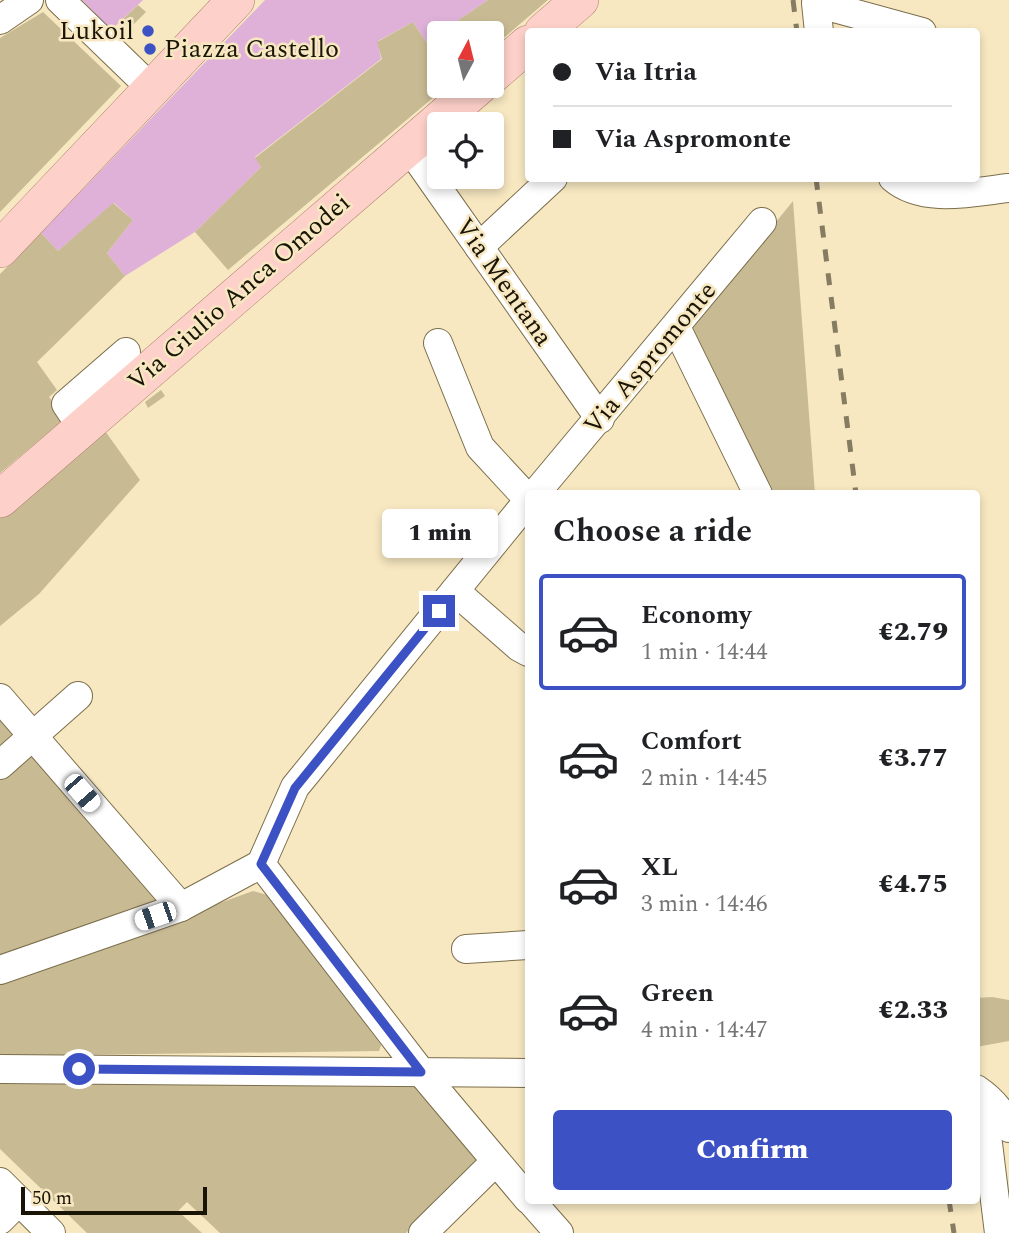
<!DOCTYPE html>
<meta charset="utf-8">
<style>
body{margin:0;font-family:Spectral,serif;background:#f6f6f6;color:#202124;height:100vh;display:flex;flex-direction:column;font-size:26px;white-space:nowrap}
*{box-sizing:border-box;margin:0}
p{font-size:23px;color:#757577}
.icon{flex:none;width:38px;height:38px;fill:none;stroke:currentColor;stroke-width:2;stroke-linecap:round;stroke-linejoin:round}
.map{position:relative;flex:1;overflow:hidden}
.details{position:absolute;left:525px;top:490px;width:455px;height:714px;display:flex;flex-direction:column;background:#fff;border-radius:7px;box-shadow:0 4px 10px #0003}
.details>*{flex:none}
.banner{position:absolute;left:525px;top:28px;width:455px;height:154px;border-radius:7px;box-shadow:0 4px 10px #0003;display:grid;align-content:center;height:154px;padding:0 28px;background:#fff}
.needle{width:46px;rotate:7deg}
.controls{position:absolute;left:427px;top:21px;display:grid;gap:14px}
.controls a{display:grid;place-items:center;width:77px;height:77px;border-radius:7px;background:#fff;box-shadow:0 4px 10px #0003;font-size:35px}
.scale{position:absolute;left:21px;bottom:18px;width:186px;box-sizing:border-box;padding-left:7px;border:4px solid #191406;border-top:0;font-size:19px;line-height:24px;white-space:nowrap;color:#191406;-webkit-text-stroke:5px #f7e8c1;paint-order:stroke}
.end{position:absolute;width:32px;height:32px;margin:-16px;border:9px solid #3c51c4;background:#fff;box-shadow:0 0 0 4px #fff}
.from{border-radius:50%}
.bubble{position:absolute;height:49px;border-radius:7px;background:#fff;box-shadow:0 4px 10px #0003;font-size:23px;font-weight:800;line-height:49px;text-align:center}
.car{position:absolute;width:21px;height:42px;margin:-21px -10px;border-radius:9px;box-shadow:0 0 5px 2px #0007;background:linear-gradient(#fff 24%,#345 0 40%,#fff 0 76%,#345 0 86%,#fff 0)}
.banner b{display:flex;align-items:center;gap:24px;height:66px;font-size:26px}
.banner b+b{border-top:2px solid #e0e0e0}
.banner i{width:18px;height:18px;background:#202124}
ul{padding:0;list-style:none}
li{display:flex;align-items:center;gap:21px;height:116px;margin:0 14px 10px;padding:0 14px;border:4px solid transparent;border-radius:7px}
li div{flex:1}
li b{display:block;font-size:26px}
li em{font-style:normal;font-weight:800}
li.selected{border-color:#3c51c4}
li>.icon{width:63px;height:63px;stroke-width:1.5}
h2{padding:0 28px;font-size:32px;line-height:84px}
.button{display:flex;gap:14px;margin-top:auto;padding:14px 28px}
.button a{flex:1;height:80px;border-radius:7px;background:#3c51c4;color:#fff;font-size:28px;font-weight:800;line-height:80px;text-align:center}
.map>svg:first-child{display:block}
.green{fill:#dfb1d9}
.building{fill:#c8bb94}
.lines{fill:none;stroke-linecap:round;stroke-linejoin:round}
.minor-casing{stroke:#7b6e4b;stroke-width:30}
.major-casing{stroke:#ac7b6d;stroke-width:38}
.minor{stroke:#fff;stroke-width:28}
.major{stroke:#fdd1c9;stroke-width:37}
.rail{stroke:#867c62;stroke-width:5;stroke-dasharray:12 12;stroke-linecap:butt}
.route{stroke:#3c51c4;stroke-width:9}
.poi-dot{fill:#3c51c4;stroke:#f7e8c1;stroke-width:2.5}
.labels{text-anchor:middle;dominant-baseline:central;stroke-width:5;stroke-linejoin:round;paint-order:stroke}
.poi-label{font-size:26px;fill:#191406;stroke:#f7e8c1;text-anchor:end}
.street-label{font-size:26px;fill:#191406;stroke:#f7e8c1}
</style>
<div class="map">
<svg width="1009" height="1233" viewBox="0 0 1009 1233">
<rect width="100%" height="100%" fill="#f7e8c1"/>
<!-- green -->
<g class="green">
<polygon points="82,0 143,0 111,30"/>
<polygon points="265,0 488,0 426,42 413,22 378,41 381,59 255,157 261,167 195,232 125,276 107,253 133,220 114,203 58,251 41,233"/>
</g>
<!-- building -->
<g class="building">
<polygon points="488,0 548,0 492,48 492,33 439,33 439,86 447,86 228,270 195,232 261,167 255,158 382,59 377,42 413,22 426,42"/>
<polygon points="138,5 146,12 130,28 122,20"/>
<polygon points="43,12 121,86 0,212 0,38"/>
<polygon points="793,201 815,494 770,494 691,327"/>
<polygon points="113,203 133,220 107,253 125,276 37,362 57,390 49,397 66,418 0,473 0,274 41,233 58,251"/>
<polygon points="161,390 165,396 148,408 145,402"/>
<polygon points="103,428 140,480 39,594 0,626 0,514"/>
<polygon points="0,720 18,741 0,757"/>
<polygon points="30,751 162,905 0,962 0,777"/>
<polygon points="253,891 271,896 381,1045 379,1051 0,1056 0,982"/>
<polygon points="992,997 1009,1000 1009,1041 976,1047 976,998"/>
<polygon points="0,1083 419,1087 477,1162 406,1233 220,1233 187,1202 178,1211 202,1233 87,1233 0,1149"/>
</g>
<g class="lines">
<defs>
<g id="minor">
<polyline points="60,0 152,89"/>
<polyline points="0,20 29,0"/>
<polyline points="819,32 816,3 922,32"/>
<polyline points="408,146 600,419"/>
<path d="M 893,178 C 923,204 973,192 1009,188"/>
<polyline points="479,247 553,178"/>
<polyline points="676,327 758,494"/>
<polyline points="438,343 480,447 528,499"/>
<polyline points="82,428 66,404 126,352"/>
<polyline points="535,494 762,222"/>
<polyline points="455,591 519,647 528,652"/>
<polyline points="0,698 181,907"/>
<polyline points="0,765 78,696"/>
<polyline points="261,864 295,787 528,501"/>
<polyline points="261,864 421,1072 528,1199"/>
<polyline points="466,949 528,945"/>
<polyline points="0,970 181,907 261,864"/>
<polyline points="0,1069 528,1073"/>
<path d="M 976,1089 C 991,1099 1002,1111 1009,1128"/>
<polyline points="976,1102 986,1127 999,1233"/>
<polyline points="0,1182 51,1233"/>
<polyline points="530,1200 559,1233"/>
<polyline points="0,1220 19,1201"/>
<polyline points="423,1233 495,1162"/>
</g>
<g id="major">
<polyline points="543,32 580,0"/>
<polyline points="492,75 528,44"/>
<polyline points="0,249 236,0"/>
<polyline points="0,499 479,86"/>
</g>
</defs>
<!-- minor casing -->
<use href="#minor" class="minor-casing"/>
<!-- major casing -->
<use href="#major" class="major-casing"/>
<!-- minor -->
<use href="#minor" class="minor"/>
<!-- major -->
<use href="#major" class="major"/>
<!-- rail -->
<g class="rail">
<polyline points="793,0 797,32"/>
<polyline points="816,178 856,494"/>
<polyline points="949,1200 954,1233"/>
</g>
</g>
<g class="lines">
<!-- route -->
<polyline class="route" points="79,1069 421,1072 261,864 295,788 439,611"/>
</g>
<!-- markers -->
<g class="poi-dot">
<circle cx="148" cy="31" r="7"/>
<circle cx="150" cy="49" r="7"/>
</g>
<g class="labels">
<!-- poi labels -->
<g class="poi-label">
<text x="134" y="31">Lukoil</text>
<text x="164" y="49" text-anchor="start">Piazza Castello</text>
</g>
<!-- street labels -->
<g class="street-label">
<text transform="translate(504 282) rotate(55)">Via Mentana</text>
<text transform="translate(239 292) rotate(-41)">Via Giulio Anca Omodei</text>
<text transform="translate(650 358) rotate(-50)">Via Aspromonte</text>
</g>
</g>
</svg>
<div class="controls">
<a><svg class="needle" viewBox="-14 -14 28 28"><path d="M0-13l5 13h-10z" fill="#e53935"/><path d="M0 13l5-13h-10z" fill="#757577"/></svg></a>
<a><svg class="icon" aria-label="locate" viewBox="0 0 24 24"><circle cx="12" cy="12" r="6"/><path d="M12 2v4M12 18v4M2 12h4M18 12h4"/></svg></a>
</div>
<div class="scale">50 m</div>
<i class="end from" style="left:79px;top:1069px"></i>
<i class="end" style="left:439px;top:611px"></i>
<div class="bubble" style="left:382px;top:509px;width:116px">1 min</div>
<i class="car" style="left:82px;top:793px;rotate:139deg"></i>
<i class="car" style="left:155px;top:916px;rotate:251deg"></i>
<div class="banner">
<b><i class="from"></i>Via Itria</b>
<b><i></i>Via Aspromonte</b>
</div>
<section class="details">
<h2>Choose a ride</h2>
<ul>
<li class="selected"><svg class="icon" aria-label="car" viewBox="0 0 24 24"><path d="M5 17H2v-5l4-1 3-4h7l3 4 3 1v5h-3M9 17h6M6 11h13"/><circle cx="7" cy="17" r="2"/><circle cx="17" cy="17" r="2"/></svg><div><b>Economy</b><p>1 min · 14:44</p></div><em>€2.79</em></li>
<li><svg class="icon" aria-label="car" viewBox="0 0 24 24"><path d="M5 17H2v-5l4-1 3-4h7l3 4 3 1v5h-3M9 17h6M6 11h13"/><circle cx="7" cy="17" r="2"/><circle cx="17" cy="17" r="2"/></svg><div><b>Comfort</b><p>2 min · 14:45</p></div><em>€3.77</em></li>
<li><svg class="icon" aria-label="car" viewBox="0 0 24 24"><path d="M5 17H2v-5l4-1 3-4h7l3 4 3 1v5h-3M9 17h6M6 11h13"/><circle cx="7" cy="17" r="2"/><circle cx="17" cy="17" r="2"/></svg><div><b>XL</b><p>3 min · 14:46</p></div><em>€4.75</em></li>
<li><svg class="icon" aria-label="car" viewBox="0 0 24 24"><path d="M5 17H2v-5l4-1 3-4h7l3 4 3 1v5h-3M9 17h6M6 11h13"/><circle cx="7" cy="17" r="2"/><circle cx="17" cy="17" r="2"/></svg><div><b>Green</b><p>4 min · 14:47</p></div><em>€2.33</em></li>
</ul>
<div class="button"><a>Confirm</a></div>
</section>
</div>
